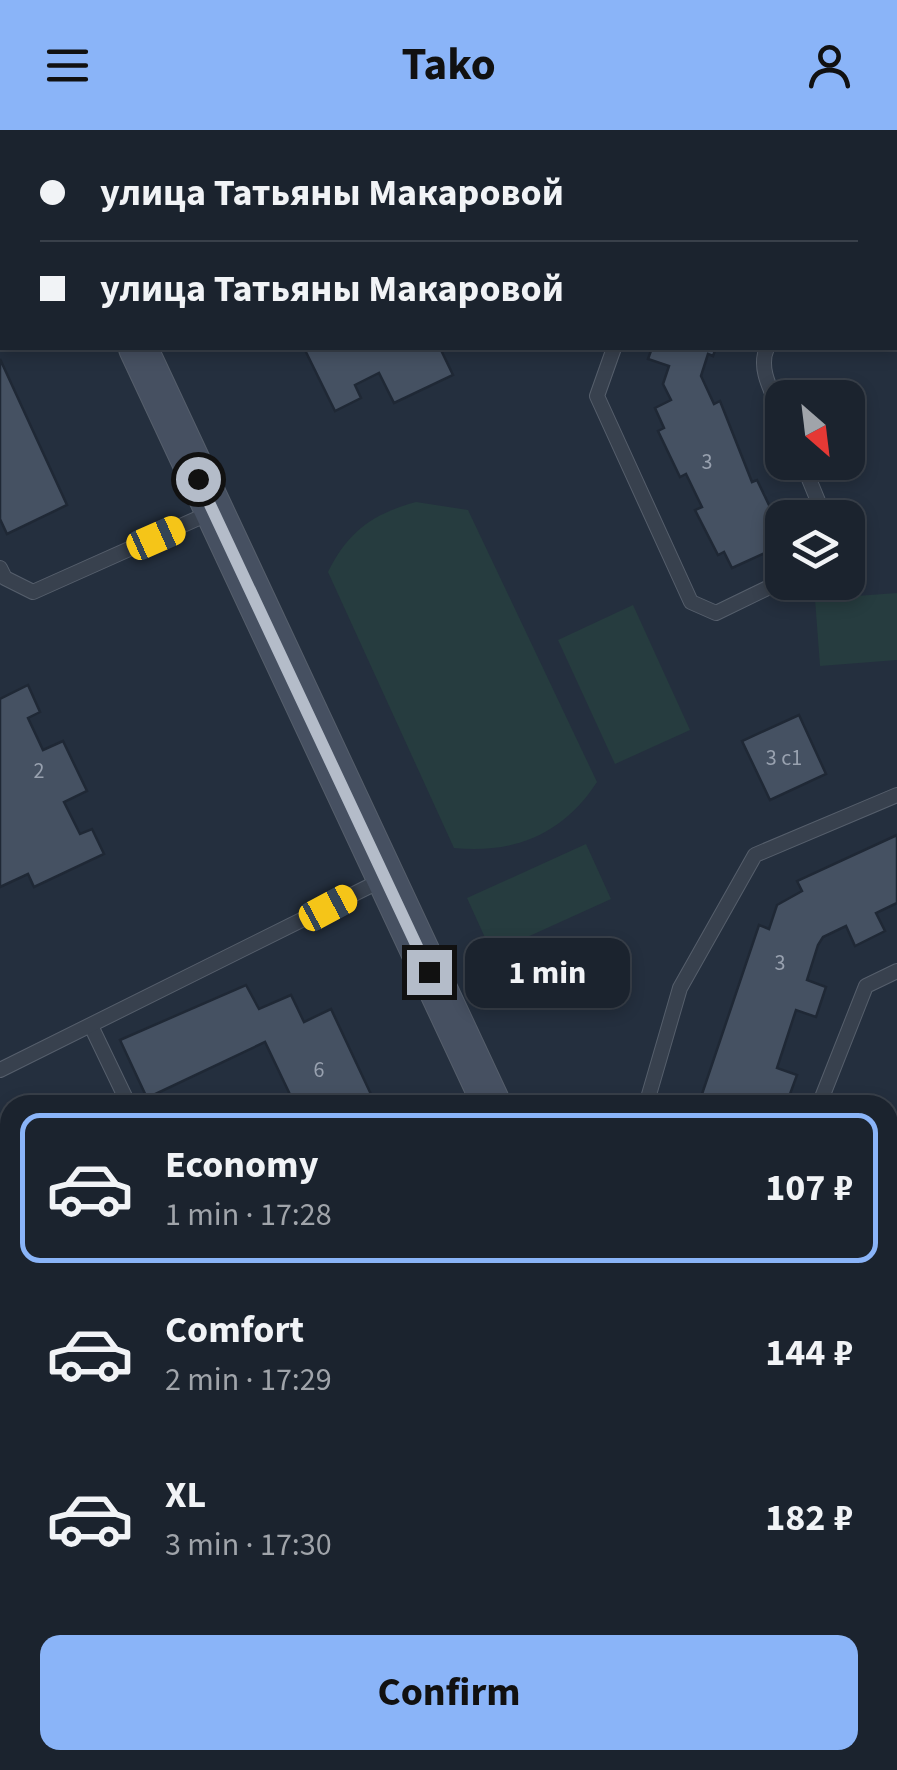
<!DOCTYPE html>
<meta charset="utf-8">
<style>
body{margin:0;font-family:"Source Sans 3",sans-serif;background:#242b36;color:#f1f3f6;height:100vh;display:flex;flex-direction:column;font-size:38px;white-space:nowrap}
*{box-sizing:border-box;margin:0}
p{font-size:32px;color:#a0a4aa}
.icon{flex:none;width:55px;height:55px;fill:none;stroke:currentColor;stroke-width:2;stroke-linecap:round;stroke-linejoin:round}
.map{position:relative;flex:1;overflow:hidden}
.details{position:absolute;left:0px;top:965px;width:898px;height:675px;display:flex;flex-direction:column;background:#1b232e;border-radius:30px 30px 0 0;box-shadow:0 5px 15px #0003,0 0 0 2px #39404a}
.details>*{flex:none}
.banner{position:absolute;left:0px;top:0px;width:898px;height:220px;box-shadow:0 5px 15px #0003,0 0 0 2px #39404a;display:grid;align-content:center;height:220px;padding:0 40px;background:#1b232e}
.needle{width:65px;rotate:152deg}
.buttons{position:absolute;left:765px;top:250px;display:grid;gap:20px}
.buttons a{display:grid;place-items:center;width:100px;height:100px;border-radius:20px;background:#1b232e;box-shadow:0 5px 15px #0003,0 0 0 2px #39404a;font-size:50px}
.end{position:absolute;width:45px;height:45px;margin:-22px;border:12px solid #b4bcc9;background:#111;box-shadow:0 0 0 5px #111}
.from{border-radius:50%}
.bubble{position:absolute;height:70px;border-radius:20px;background:#1b232e;box-shadow:0 5px 15px #0003,0 0 0 2px #39404a;font-size:32px;font-weight:700;line-height:70px;text-align:center}
.car{position:absolute;width:30px;height:60px;margin:-30px -15px;border-radius:12px;box-shadow:0 0 8px 2px #0007;background:linear-gradient(#f5c518 24%,#345 0 40%,#f5c518 0 76%,#345 0 86%,#f5c518 0)}
.banner b{display:flex;align-items:center;gap:35px;height:95px;font-size:38px}
.banner b+b{border-top:2px solid #39404a}
.banner i{width:25px;height:25px;background:#f1f3f6}
ul{padding:18px 0 0;list-style:none}
li{display:flex;align-items:center;gap:30px;height:150px;margin:0 20px 15px;padding:0 20px;border:5px solid transparent;border-radius:20px}
li div{flex:1}
li b{display:block;font-size:38px}
li em{font-style:normal;font-weight:700}
li.active{border-color:#8ab4f8}
li>.icon{width:90px;height:90px;stroke-width:1.5}
.primary-button{display:flex;gap:20px;margin-top:auto;padding:20px 40px}
.primary-button a{flex:1;height:115px;border-radius:20px;background:#8ab4f8;color:#111;font-size:40px;font-weight:700;line-height:115px;text-align:center}
header{display:flex;justify-content:space-between;align-items:center;height:130px;padding:0 40px;background:#8ab4f8;color:#111;font-size:45px;font-weight:700}
.map>svg:first-child{display:block}
.green{fill:#263c3f}
.building{fill:#455162;stroke:#1f2835;stroke-width:2.5}
.lines{fill:none;stroke-linecap:round;stroke-linejoin:round}
.lane-casing{stroke:#565f6c;stroke-width:16}
.secondary-casing{stroke:#565f6c;stroke-width:40}
.lane{stroke:#38414e;stroke-width:14}
.secondary{stroke:#465061;stroke-width:38}
.route{stroke:#b4bcc9;stroke-width:12}
.labels{text-anchor:middle;dominant-baseline:central;stroke-width:9;stroke-linejoin:round;paint-order:stroke}
.number-label{font-size:22px;fill:#98a1af}
</style>
<header><svg class="icon" aria-label="menu" viewBox="0 0 24 24"><path d="M4 6h16M4 12h16M4 18h16"/></svg>Tako<svg class="icon" aria-label="person" viewBox="0 0 24 24"><circle cx="12" cy="8" r="4"/><path d="M4 21q1-7 8-7t8 7"/></svg></header>
<div class="map">
<svg width="897" height="1640" viewBox="0 0 897 1640">
<rect width="100%" height="100%" fill="#242f3e"/>
<!-- green -->
<g class="green">
<path d="M 416,372 L 468,380 L 597,652 C 563,704 515,724 454,718 L 328,442 C 348,401 373,384 416,372 Z"/>
<polygon points="897,463 897,530 820,536 815,469"/>
<polygon points="633,475 690,600 615,634 558,510"/>
<polygon points="586,714 611,769 492,823 467,768"/>
</g>
<!-- building -->
<g class="building">
<polygon points="759,0 897,0 897,9 895,2 753,2"/>
<polygon points="304,218 440,218 453,245 394,273 379,243 355,255 361,268 335,281"/>
<polygon points="652,218 716,218 713,226 708,224 701,246 714,274 720,271 752,352 757,350 779,396 774,398 782,415 732,438 724,422 718,425 695,380 702,377 686,344 680,347 658,301 664,298 655,278 671,270 663,254 669,236 648,229"/>
<polygon points="0,229 67,375 7,404 0,389"/>
<polygon points="28,555 40,582 28,588 43,620 63,611 87,661 64,672 80,704 92,699 104,724 34,757 28,744 0,757 0,569"/>
<polygon points="799,585 826,644 770,670 742,611"/>
<polygon points="897,705 897,773 876,783 885,801 855,816 846,796 823,807 818,815 807,850 826,857 816,887 796,880 777,938 797,945 786,975 766,969 764,975 699,973 759,795 769,799 777,775 802,761 797,751"/>
<polygon points="246,855 259,879 291,865 304,892 331,879 376,975 295,975 265,912 147,968 120,910"/>
<polygon points="0,1097 10,1119 10,1276 0,1306"/>
<polygon points="897,1357 897,1435 896,1436 888,1418 888,1361"/>
<polygon points="522,1630 594,1630 599,1640 527,1640"/>
</g>
<g class="lines">
<defs>
<g id="lane">
<polyline points="697,2 700,0"/>
<polyline points="895,47 897,45"/>
<polyline points="614,218 597,266 691,472 716,483 782,451"/>
<path d="M 767,218 C 757,240 774,265 782,286"/>
<polyline points="802,332 825,388"/>
<polyline points="0,438 5,448 33,462 212,382"/>
<polyline points="92,898 129,975"/>
<polyline points="0,940 384,749"/>
<polyline points="646,975 680,858 755,725 897,665"/>
<polyline points="819,975 866,856 897,841"/>
<polyline points="0,1002 10,1025"/>
<polyline points="888,1148 897,1167"/>
<polyline points="888,1303 897,1298"/>
<polyline points="0,1474 10,1450"/>
<polyline points="888,1517 897,1537"/>
<polyline points="487,1630 491,1640"/>
<polyline points="675,1630 679,1640"/>
</g>
<g id="secondary">
<polyline points="51,0 52,2"/>
<polyline points="138,218 492,975"/>
<polyline points="799,1630 804,1640"/>
</g>
</defs>
<!-- lane casing -->
<use href="#lane" class="lane-casing"/>
<!-- secondary casing -->
<use href="#secondary" class="secondary-casing"/>
<!-- lane -->
<use href="#lane" class="lane"/>
<!-- secondary -->
<use href="#secondary" class="secondary"/>
</g>
<g class="lines">
<!-- route -->
<polyline class="route" points="198,349 429,842"/>
</g>
<g class="labels">
<!-- number labels -->
<g class="number-label">
<text x="707" y="332">3</text>
<text x="784" y="628">3 с1</text>
<text x="39" y="641">2</text>
<text x="780" y="833">3</text>
<text x="319" y="940">6</text>
</g>
</g>
</svg>
<div class="buttons">
<a><svg class="needle" viewBox="-14 -14 28 28"><path d="M0-13l5 13h-10z" fill="#e53935"/><path d="M0 13l5-13h-10z" fill="#a0a4aa"/></svg></a>
<a><svg class="icon" aria-label="layers" viewBox="0 0 24 24"><path d="M12 4l9 5-9 5-9-5zM3 14l9 5 9-5"/></svg></a>
</div>
<i class="end from" style="left:198px;top:349px"></i>
<i class="end" style="left:429px;top:842px"></i>
<div class="bubble" style="left:465px;top:808px;width:165px">1 min</div>
<i class="car" style="left:156px;top:408px;rotate:66deg"></i>
<i class="car" style="left:328px;top:778px;rotate:62deg"></i>
<div class="banner">
<b><i class="from"></i>улица Татьяны Макаровой</b>
<b><i></i>улица Татьяны Макаровой</b>
</div>
<section class="details">
<ul>
<li class="active"><svg class="icon" aria-label="car" viewBox="0 0 24 24"><path d="M5 17H2v-5l4-1 3-4h7l3 4 3 1v5h-3M9 17h6M6 11h13"/><circle cx="7" cy="17" r="2"/><circle cx="17" cy="17" r="2"/></svg><div><b>Economy</b><p>1 min · 17:28</p></div><em>107 ₽</em></li>
<li><svg class="icon" aria-label="car" viewBox="0 0 24 24"><path d="M5 17H2v-5l4-1 3-4h7l3 4 3 1v5h-3M9 17h6M6 11h13"/><circle cx="7" cy="17" r="2"/><circle cx="17" cy="17" r="2"/></svg><div><b>Comfort</b><p>2 min · 17:29</p></div><em>144 ₽</em></li>
<li><svg class="icon" aria-label="car" viewBox="0 0 24 24"><path d="M5 17H2v-5l4-1 3-4h7l3 4 3 1v5h-3M9 17h6M6 11h13"/><circle cx="7" cy="17" r="2"/><circle cx="17" cy="17" r="2"/></svg><div><b>XL</b><p>3 min · 17:30</p></div><em>182 ₽</em></li>
</ul>
<div class="primary-button"><a>Confirm</a></div>
</section>
</div>
